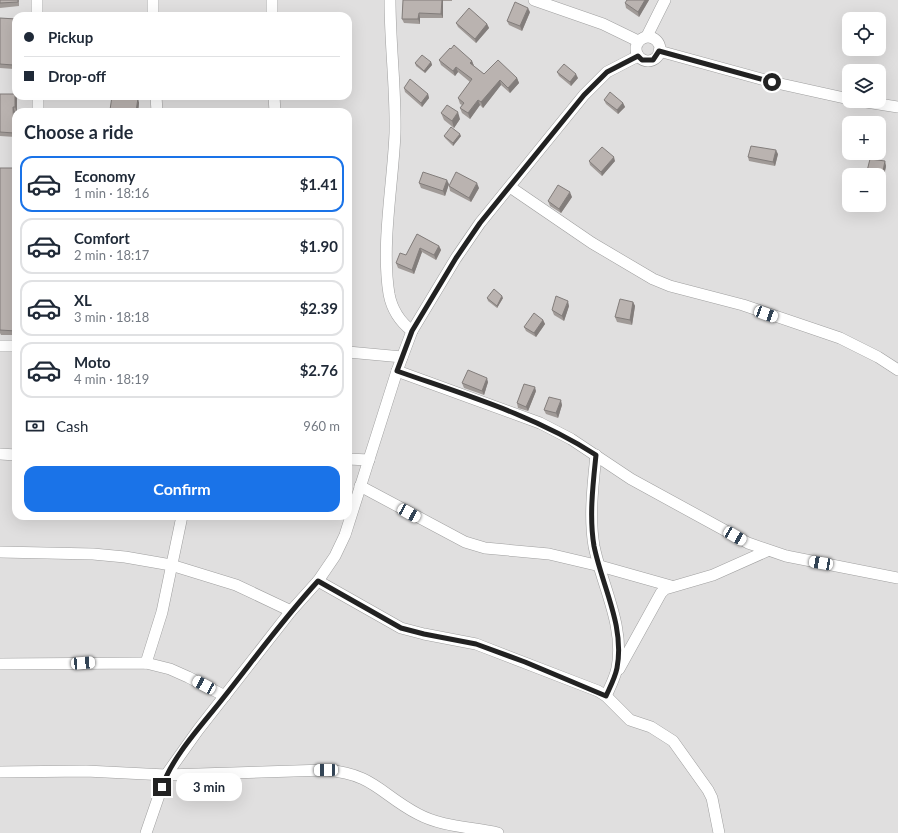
<!DOCTYPE html>
<meta charset="utf-8">
<style>
body{margin:0;font-family:Lato,sans-serif;background:#f2f2f3;color:#1f2937;height:100vh;display:flex;flex-direction:column;font-size:15px;white-space:nowrap}
*{box-sizing:border-box;margin:0}
p{font-size:13px;color:#747a83}
.icon{flex:none;width:22px;height:22px;fill:none;stroke:currentColor;stroke-width:2;stroke-linecap:round;stroke-linejoin:round}
.map{position:relative;flex:1;overflow:hidden}
.drawer{position:absolute;left:12px;top:108px;width:340px;height:412px;display:flex;flex-direction:column;background:#fff;border-radius:12px;box-shadow:0 4px 16px #0002}
.drawer>*{flex:none}
.hud{position:absolute;left:12px;top:12px;width:340px;height:88px;border-radius:12px;box-shadow:0 4px 16px #0002;display:grid;align-content:center;height:88px;padding:0 12px;background:#fff}
.tools{position:absolute;left:842px;top:12px;display:grid;gap:8px}
.tools a{display:grid;place-items:center;width:44px;height:44px;border-radius:8px;background:#fff;box-shadow:0 4px 16px #0002;font-size:20px}
.end{position:absolute;width:18px;height:18px;margin:-9px;border:5px solid #222;background:#fff;box-shadow:0 0 0 2px #fff}
.from{border-radius:50%}
.bubble{position:absolute;height:28px;border-radius:12px;background:#fff;box-shadow:0 4px 16px #0002;font-size:13px;font-weight:700;line-height:28px;text-align:center}
.car{position:absolute;width:12px;height:24px;margin:-12px -6px;border-radius:5px;box-shadow:0 0 3px 1px #0007;background:linear-gradient(#fff 24%,#345 0 40%,#fff 0 76%,#345 0 86%,#fff 0)}
.hud b{display:flex;align-items:center;gap:14px;height:38px;font-size:15px}
.hud b+b{border-top:1px solid #e0e1e3}
.hud i{width:10px;height:10px;background:#1f2937}
ul{padding:0;list-style:none}
li{display:flex;align-items:center;gap:12px;height:56px;margin:0 8px 6px;padding:0 4px;border:2px solid #e0e1e3;border-radius:12px}
li div{flex:1}
li b{display:block;font-size:15px}
li em{font-style:normal;font-weight:700}
li.active{border-color:#1a73e8}
li>.icon{width:36px;height:36px;stroke-width:1.5}
h2{padding:0 12px;font-size:18px;line-height:48px}
.pay{display:flex;align-items:center;gap:10px;height:44px;padding:0 12px;font-size:15px}
.pay p{margin-inline-start:auto}
.cta{display:flex;gap:8px;margin-top:auto;padding:8px 12px}
.cta a{flex:1;height:46px;border-radius:12px;background:#1a73e8;color:#fff;font-size:16px;font-weight:700;line-height:46px;text-align:center}
.map>svg:first-child{display:block}
.residential{fill:#e0dfdf;fill-rule:evenodd}
.lines{fill:none;stroke-linecap:round;stroke-linejoin:round}
.street-casing{stroke:#9f9f9f;stroke-width:12}
.street{stroke:#fff;stroke-width:11}
.wall{fill:#a09a97}
.shaded-wall{fill:#827d7b}
.building{fill:#bab3b0;stroke:#827d7b}
.route{stroke:#222;stroke-width:5}
</style>
<div class="map">
<svg width="898" height="833" viewBox="0 0 898 833">
<rect width="100%" height="100%" fill="#f1eeea"/>
<!-- residential -->
<path class="residential" d="M 0,0 L 898,0 L 898,833 L 0,833 ZM 16,16 L 348,16 L 348,96 L 16,96 ZM 849,19 L 879,19 L 879,49 L 849,49 ZM 849,71 L 879,71 L 879,101 L 849,101 ZM 16,112 L 348,112 L 348,516 L 16,516 ZM 849,123 L 879,123 L 879,153 L 849,153 ZM 849,175 L 879,175 L 879,205 L 849,205 Z"/>
<g class="lines">
<defs>
<g id="street">
<polyline points="37,0 37,16"/>
<polyline points="153,0 153,16"/>
<polyline points="272,0 272,16"/>
<path d="M 390,0 C 390,45 396,89 395,133 C 393,184 381,244 389,294 C 392,310 399,321 412,331"/>
<polyline points="534,0 603,24 638,41"/>
<polyline points="647,36 665,0"/>
<circle cx="648" cy="49" r="12"/>
<polyline points="659,51 772,82 849,99"/>
<polyline points="38,96 38,112"/>
<polyline points="156,96 157,112"/>
<polyline points="274,96 275,112"/>
<polyline points="860,101 898,107"/>
<polyline points="510,187 592,243 653,279 670,286 743,305 840,338 878,357 898,370"/>
<polyline points="0,346 16,346"/>
<polyline points="348,352 402,357"/>
<polyline points="397,371 540,423 571,439 631,479 748,543 786,556 898,578"/>
<polyline points="0,454 16,455"/>
<path d="M 596,455 C 593,484 589,517 594,546 C 602,586 625,626 617,668 C 615,678 610,687 606,696"/>
<polyline points="348,459 369,460"/>
<polyline points="360,486 465,542 485,548 549,554 600,566 671,586"/>
<polyline points="0,552 93,554 125,557 171,565 236,585 291,611"/>
<polyline points="318,581 401,628 424,634 476,644 598,691 606,696 630,720 651,727 673,741 708,790 712,798 719,833"/>
<polyline points="146,663 162,612 182,516"/>
<polyline points="0,664 146,663 170,669 188,677 225,696"/>
<polyline points="619,669 661,593 665,589 713,575 767,551"/>
<path d="M 0,772 L 86,771 L 166,775 L 326,770 C 374,774 380,794 418,814 C 442,827 472,827 498,833"/>
<polyline points="146,833 166,775 198,730 291,611 318,581 335,556 345,535 397,371 412,331 456,258 480,223 584,95 607,72 638,56"/>
</g>
</defs>
<!-- street casing -->
<use href="#street" class="street-casing"/>
<!-- street -->
<use href="#street" class="street"/>
</g>
<!-- wall -->
<g class="wall">
<polygon points="0,0 19,0 19,6 0,8"/>
<polygon points="403,0 452,0 452,1 443,1 443,18 420,18 420,24 404,23 402,19"/>
<polygon points="649,0 639,17 626,8 625,3"/>
<polygon points="530,12 522,31 509,25 507,21"/>
<polygon points="0,18 16,19 16,45 14,69 0,68"/>
<polygon points="456,23 487,24 489,28 476,43 458,27"/>
<polygon points="451,49 472,61 474,66 484,74 517,78 519,83 510,93 501,85 483,108 480,105 470,119 462,113 460,108 462,105 460,104 458,98 470,82 458,72 455,76 441,65 439,60"/>
<polygon points="431,62 432,65 425,73 416,66 415,63"/>
<polygon points="557,72 578,78 571,86 559,76"/>
<polygon points="404,88 428,94 429,98 422,107 405,92"/>
<polygon points="0,94 17,98 17,112 15,112 15,137 0,136"/>
<polygon points="136,98 139,103 138,112 111,112 110,110"/>
<polygon points="604,100 623,103 625,107 618,114 606,104"/>
<polygon points="441,113 460,119 454,128 444,120"/>
<polygon points="444,136 461,136 453,146 445,138"/>
<polygon points="778,154 775,166 749,161 748,157"/>
<polygon points="589,161 615,161 602,176 590,165"/>
<polygon points="886,166 882,186 879,185 879,175"/>
<polygon points="0,168 16,168 16,260 15,260 16,282 16,335 1,335 0,333"/>
<polygon points="419,183 449,184 445,196 421,188"/>
<polygon points="449,186 479,188 471,202 450,191"/>
<polygon points="572,197 561,213 550,206 548,201"/>
<polygon points="417,234 439,246 441,250 436,260 422,252 414,274 398,268 396,263 406,255"/>
<polygon points="487,298 503,298 497,308 488,301"/>
<polygon points="633,302 635,306 632,325 617,322 615,317"/>
<polygon points="569,306 564,321 554,315 552,310"/>
<polygon points="543,320 545,324 536,337 526,331 524,327"/>
<polygon points="488,382 484,395 464,388 462,383"/>
<polygon points="536,391 528,411 518,408 517,403"/>
<polygon points="562,405 558,418 546,414 544,410"/>
</g>
<!-- shaded-wall -->
<g class="shaded-wall">
<polygon points="442,0 443,0 443,18 441,14"/>
<polygon points="645,0 649,0 639,17 638,12"/>
<polygon points="528,8 530,12 522,31 520,26"/>
<polygon points="419,13 420,18 420,24 418,19"/>
<polygon points="487,24 489,28 476,43 475,39"/>
<polygon points="15,33 16,36 16,45 14,69 13,65"/>
<polygon points="472,61 474,66 472,69 470,63"/>
<polygon points="431,62 432,65 425,73 424,71"/>
<polygon points="456,67 458,72 455,76 453,71"/>
<polygon points="576,74 578,78 571,86 570,82"/>
<polygon points="517,78 519,83 510,93 508,88"/>
<polygon points="500,80 501,85 483,108 481,102"/>
<polygon points="15,94 17,98 17,112 15,107"/>
<polygon points="428,94 429,98 422,107 421,103"/>
<polygon points="138,98 139,103 138,112 136,112"/>
<polygon points="478,100 480,105 470,119 468,113"/>
<polygon points="623,103 625,107 618,114 617,110"/>
<polygon points="13,107 15,112 15,137 14,133"/>
<polygon points="458,112 460,119 454,128 452,121"/>
<polygon points="460,134 461,136 453,146 453,143"/>
<polygon points="776,150 778,154 775,166 773,162"/>
<polygon points="614,157 615,161 602,176 601,172"/>
<polygon points="885,161 886,166 882,186 881,181"/>
<polygon points="447,180 449,184 445,196 443,191"/>
<polygon points="477,183 479,188 471,202 469,198"/>
<polygon points="570,192 572,197 561,213 559,209"/>
<polygon points="439,246 441,250 436,260 434,255"/>
<polygon points="420,248 422,252 414,274 412,270"/>
<polygon points="14,256 15,260 16,296 15,293"/>
<polygon points="502,296 503,298 497,308 497,306"/>
<polygon points="568,301 569,306 564,321 562,316"/>
<polygon points="633,302 635,306 632,325 630,320"/>
<polygon points="543,320 545,324 536,337 534,333"/>
<polygon points="487,378 488,382 484,395 482,391"/>
<polygon points="535,387 536,391 528,411 526,407"/>
<polygon points="561,400 562,405 558,418 556,413"/>
</g>
<!-- building -->
<g class="building">
<polygon points="0,0 18,0 18,2 0,3"/>
<polygon points="403,0 442,0 441,14 419,13 418,19 402,19"/>
<polygon points="627,0 645,0 638,12 625,3"/>
<polygon points="515,2 528,8 520,26 507,21"/>
<polygon points="469,8 487,24 475,39 456,23"/>
<polygon points="0,18 16,19 16,33 15,33 13,65 0,64"/>
<polygon points="454,45 472,61 470,63 484,74 498,60 517,78 508,88 500,80 481,102 478,100 468,113 460,108 464,103 458,98 472,79 456,67 453,71 439,60 450,48 451,49"/>
<polygon points="422,55 431,62 424,71 415,63"/>
<polygon points="564,64 576,74 570,82 557,72"/>
<polygon points="410,79 428,94 421,103 404,88"/>
<polygon points="610,92 623,103 617,110 604,100"/>
<polygon points="0,94 15,94 15,107 13,107 14,133 0,132"/>
<polygon points="112,96 135,96 135,98 138,98 136,112 124,112 110,110"/>
<polygon points="447,105 458,112 452,121 441,113"/>
<polygon points="451,127 460,134 453,143 444,136"/>
<polygon points="751,146 776,150 773,162 748,157"/>
<polygon points="602,147 614,157 601,172 589,161"/>
<polygon points="870,159 885,161 881,181 879,181 879,175 866,175"/>
<polygon points="0,168 16,168 16,256 14,256 15,293 16,293 16,331 0,330"/>
<polygon points="423,172 447,180 443,191 419,183"/>
<polygon points="456,172 477,183 469,198 449,186"/>
<polygon points="558,185 570,192 559,209 548,201"/>
<polygon points="417,234 439,246 434,255 420,248 412,270 396,263 400,253 406,255"/>
<polygon points="494,289 502,296 497,306 487,298"/>
<polygon points="556,296 568,301 562,316 552,310"/>
<polygon points="620,299 633,302 630,320 615,317"/>
<polygon points="534,313 543,320 534,333 524,327"/>
<polygon points="468,370 487,378 482,391 462,383"/>
<polygon points="524,384 535,387 526,407 517,403"/>
<polygon points="549,397 561,400 556,413 544,410"/>
</g>
<g class="lines">
<!-- route -->
<path class="route" d="M 162,787 C 173,755 203,724 224,697 C 255,658 284,618 318,581 L 401,628 L 424,634 L 476,644 L 525,662 L 606,696 C 610,687 615,678 617,668 C 625,626 602,586 594,546 C 589,517 593,484 596,455 C 534,415 465,395 397,371 L 412,331 L 456,258 L 480,223 L 584,95 L 607,72 L 638,56 L 642,60 L 653,60 L 659,51 L 772,82"/>
</g>
</svg>
<div class="tools">
<a><svg class="icon" aria-label="locate" viewBox="0 0 24 24"><circle cx="12" cy="12" r="6"/><path d="M12 2v4M12 18v4M2 12h4M18 12h4"/></svg></a>
<a><svg class="icon" aria-label="layers" viewBox="0 0 24 24"><path d="M12 4l9 5-9 5-9-5zM3 14l9 5 9-5"/></svg></a>
<a>+</a>
<a>−</a>
</div>
<i class="end from" style="left:772px;top:82px"></i>
<i class="end" style="left:162px;top:787px"></i>
<div class="bubble" style="left:176px;top:773px;width:66px">3 min</div>
<i class="car" style="left:766px;top:314px;rotate:110deg"></i>
<i class="car" style="left:409px;top:513px;rotate:119deg"></i>
<i class="car" style="left:735px;top:536px;rotate:120deg"></i>
<i class="car" style="left:821px;top:563px;rotate:280deg"></i>
<i class="car" style="left:83px;top:663px;rotate:86deg"></i>
<i class="car" style="left:204px;top:685px;rotate:298deg"></i>
<i class="car" style="left:326px;top:770px;rotate:269deg"></i>
<div class="hud">
<b><i class="from"></i>Pickup</b>
<b><i></i>Drop-off</b>
</div>
<section class="drawer">
<h2>Choose a ride</h2>
<ul>
<li class="active"><svg class="icon" aria-label="car" viewBox="0 0 24 24"><path d="M5 17H2v-5l4-1 3-4h7l3 4 3 1v5h-3M9 17h6M6 11h13"/><circle cx="7" cy="17" r="2"/><circle cx="17" cy="17" r="2"/></svg><div><b>Economy</b><p>1 min · 18:16</p></div><em>$1.41</em></li>
<li><svg class="icon" aria-label="car" viewBox="0 0 24 24"><path d="M5 17H2v-5l4-1 3-4h7l3 4 3 1v5h-3M9 17h6M6 11h13"/><circle cx="7" cy="17" r="2"/><circle cx="17" cy="17" r="2"/></svg><div><b>Comfort</b><p>2 min · 18:17</p></div><em>$1.90</em></li>
<li><svg class="icon" aria-label="car" viewBox="0 0 24 24"><path d="M5 17H2v-5l4-1 3-4h7l3 4 3 1v5h-3M9 17h6M6 11h13"/><circle cx="7" cy="17" r="2"/><circle cx="17" cy="17" r="2"/></svg><div><b>XL</b><p>3 min · 18:18</p></div><em>$2.39</em></li>
<li><svg class="icon" aria-label="car" viewBox="0 0 24 24"><path d="M5 17H2v-5l4-1 3-4h7l3 4 3 1v5h-3M9 17h6M6 11h13"/><circle cx="7" cy="17" r="2"/><circle cx="17" cy="17" r="2"/></svg><div><b>Moto</b><p>4 min · 18:19</p></div><em>$2.76</em></li>
</ul>
<div class="pay"><svg class="icon" aria-label="cash" viewBox="0 0 24 24"><path d="M3 7h18v10H3z"/><circle cx="12" cy="12" r="2"/></svg>Cash<p>960 m</p></div>
<div class="cta"><a>Confirm</a></div>
</section>
</div>
